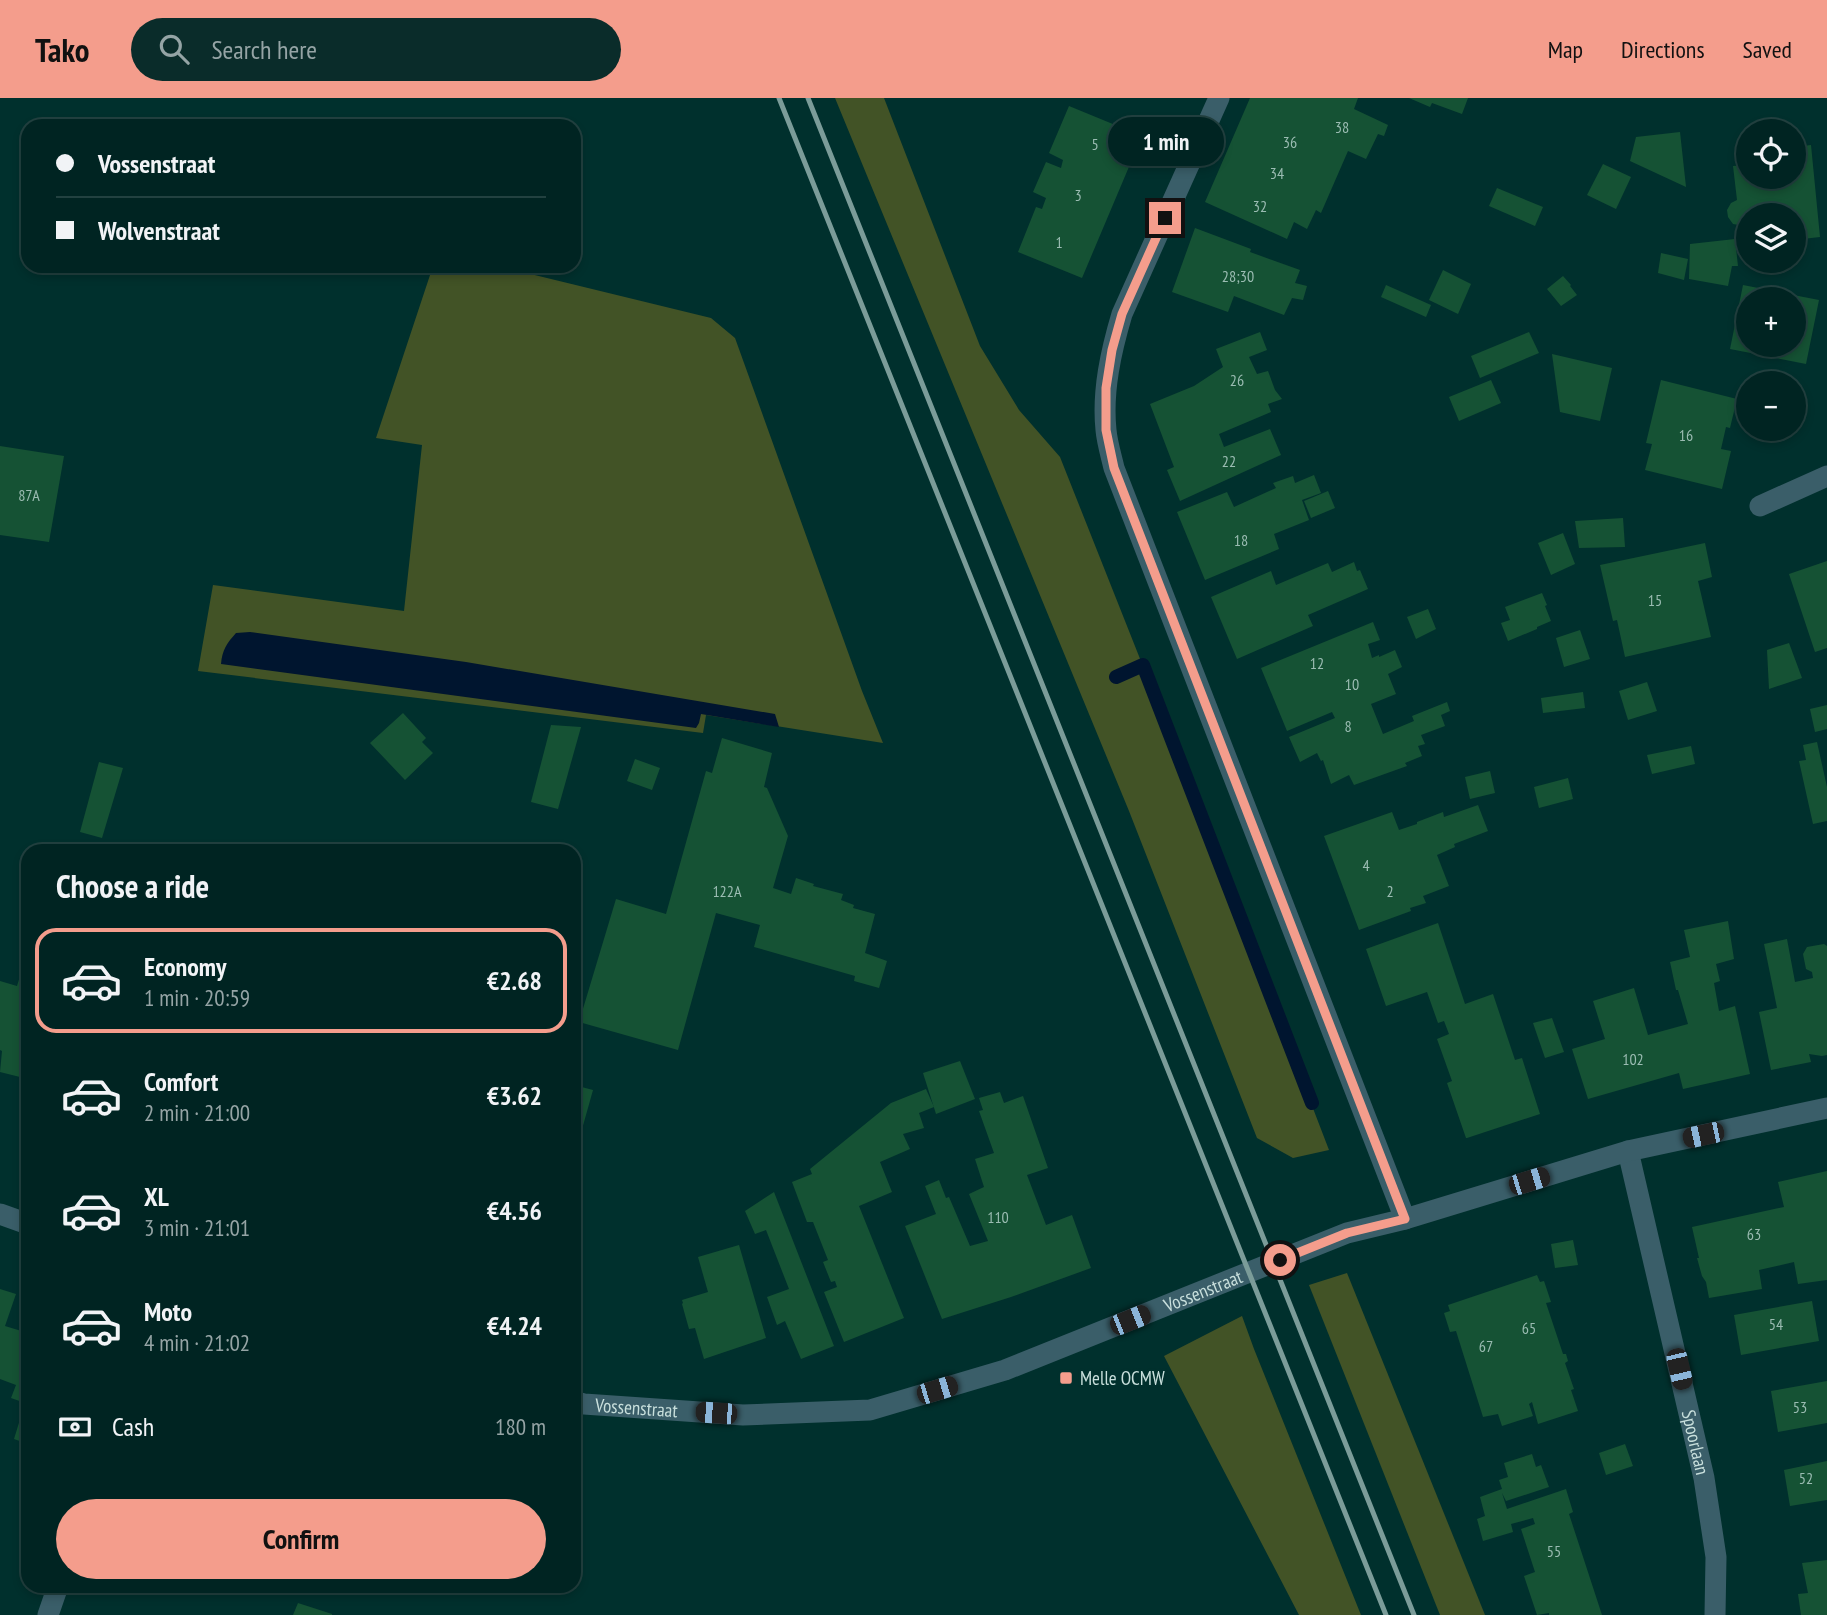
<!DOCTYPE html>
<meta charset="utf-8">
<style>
body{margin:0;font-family:"PT Sans Narrow",sans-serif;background:#0a2c2a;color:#f1f3f6;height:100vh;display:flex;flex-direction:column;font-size:26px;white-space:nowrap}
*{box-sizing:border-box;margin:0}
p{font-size:23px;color:#95a4a5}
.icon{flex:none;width:38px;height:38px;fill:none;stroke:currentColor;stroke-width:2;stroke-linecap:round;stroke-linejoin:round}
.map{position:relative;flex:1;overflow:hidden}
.details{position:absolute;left:21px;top:746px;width:560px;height:749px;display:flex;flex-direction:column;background:#002422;border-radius:21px;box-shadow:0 4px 10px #0003,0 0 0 2px #224140}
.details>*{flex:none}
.guide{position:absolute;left:21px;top:21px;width:560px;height:154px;border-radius:21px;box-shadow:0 4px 10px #0003,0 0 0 2px #224140;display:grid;align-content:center;height:154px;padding:0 35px;background:#002422}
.fabs{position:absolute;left:1736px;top:21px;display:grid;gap:14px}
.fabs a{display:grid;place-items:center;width:70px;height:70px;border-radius:50%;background:#002422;box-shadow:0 4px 10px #0003,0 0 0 2px #224140;font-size:35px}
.end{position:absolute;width:32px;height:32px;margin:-16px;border:9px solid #f49d8c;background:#111;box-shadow:0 0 0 4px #111}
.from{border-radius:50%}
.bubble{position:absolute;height:49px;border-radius:24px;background:#002422;box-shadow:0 4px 10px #0003,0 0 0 2px #224140;font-size:23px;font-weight:600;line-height:49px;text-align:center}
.car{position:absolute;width:21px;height:42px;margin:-21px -10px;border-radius:9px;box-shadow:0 0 5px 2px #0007;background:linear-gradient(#222 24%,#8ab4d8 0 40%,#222 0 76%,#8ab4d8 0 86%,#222 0)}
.guide b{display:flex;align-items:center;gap:24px;height:66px;font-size:26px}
.guide b+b{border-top:2px solid #224140}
.guide i{width:18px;height:18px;background:#f1f3f6}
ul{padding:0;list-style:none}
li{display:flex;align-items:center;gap:21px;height:105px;margin:0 14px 10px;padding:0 21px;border:4px solid transparent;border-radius:21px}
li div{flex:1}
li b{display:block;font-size:26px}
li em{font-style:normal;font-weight:600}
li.selected{border-color:#f49d8c}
li>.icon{width:63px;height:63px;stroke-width:1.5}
h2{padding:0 35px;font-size:32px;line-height:84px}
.pay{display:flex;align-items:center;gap:18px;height:77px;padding:0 35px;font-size:26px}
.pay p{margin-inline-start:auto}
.action{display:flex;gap:14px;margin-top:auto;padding:14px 35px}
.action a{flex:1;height:80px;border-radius:42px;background:#f49d8c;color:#111;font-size:28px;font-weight:600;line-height:80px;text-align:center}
header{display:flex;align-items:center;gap:42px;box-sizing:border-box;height:98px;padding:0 35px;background:#f49d8c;color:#111}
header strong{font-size:33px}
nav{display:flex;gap:38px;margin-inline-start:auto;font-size:24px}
.search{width:490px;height:63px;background:#0a2c2a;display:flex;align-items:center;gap:18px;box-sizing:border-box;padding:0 24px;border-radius:38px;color:#95a4a5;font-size:26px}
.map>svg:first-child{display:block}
.green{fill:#425326}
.water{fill:#00152f}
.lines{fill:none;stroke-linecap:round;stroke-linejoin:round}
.stream{stroke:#00152f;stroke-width:14}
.building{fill:#155234;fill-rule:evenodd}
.minor{stroke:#3a5e69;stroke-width:21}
.rail{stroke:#7b9c99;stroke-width:5}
.route{stroke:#f49d8c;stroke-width:9}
.poi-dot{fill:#f49d8c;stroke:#00302d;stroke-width:2.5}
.labels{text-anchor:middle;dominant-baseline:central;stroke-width:5;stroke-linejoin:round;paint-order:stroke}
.number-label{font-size:16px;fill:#9bbcb2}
.street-label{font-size:19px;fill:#c8dfdc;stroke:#00302d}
.poi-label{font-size:19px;fill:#c8dfdc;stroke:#00302d;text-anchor:start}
</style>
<header>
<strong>Tako</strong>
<div class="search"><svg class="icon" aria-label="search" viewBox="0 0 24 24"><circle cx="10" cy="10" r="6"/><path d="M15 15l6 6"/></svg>Search here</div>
<nav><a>Map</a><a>Directions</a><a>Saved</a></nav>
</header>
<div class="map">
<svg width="1827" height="1517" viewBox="0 0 1827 1517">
<rect width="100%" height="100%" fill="#00302d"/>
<!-- green -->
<g class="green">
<polygon points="835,0 884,0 980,248 1019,312 1060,359 1150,586 1329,1052 1293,1060 1257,1040 1129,713"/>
<polygon points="433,168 498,168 711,220 735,240 862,593 883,645 706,617 703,635 198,573 213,487 404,513 422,347 376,340"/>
<polygon points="1347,1175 1485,1517 1440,1517 1309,1187"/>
<polygon points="1242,1218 1254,1251 1361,1517 1299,1517 1164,1258"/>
</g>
<!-- water -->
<path class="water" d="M 250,534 L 466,564 L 775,616 L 779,629 L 701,616 L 699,625 L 696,630 L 221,566 C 222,552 227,545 236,535 Z"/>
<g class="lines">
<!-- stream -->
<polyline class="stream" points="1116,579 1143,567 1312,1005"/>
</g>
<!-- building -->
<g class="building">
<polygon points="1250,0 1358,0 1354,11 1388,27 1384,38 1378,36 1366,61 1348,53 1321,115 1316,112 1307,131 1294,124 1287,141 1205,104"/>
<polygon points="1409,0 1468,0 1462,16 1432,5 1430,9"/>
<polygon points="1069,8 1142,38 1082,180 1018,154 1036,109 1042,111 1046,100 1033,94 1046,64 1061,70 1063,62 1049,55"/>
<polygon points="1680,34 1686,89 1630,63 1636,39"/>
<polygon points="1811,47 1820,139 1794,142 1794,117 1748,117 1748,146 1742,145 1739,127 1733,126 1728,119 1727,112 1731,105 1737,102 1733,68 1748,67 1748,79 1794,79 1794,49"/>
<polygon points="1603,66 1631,79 1616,111 1587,97"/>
<polygon points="1497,90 1543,109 1535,128 1489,108"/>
<polygon points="1195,130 1251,151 1250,154 1300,172 1295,185 1307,188 1303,202 1292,200 1284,217 1234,198 1228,214 1172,194"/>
<polygon points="1735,141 1738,168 1732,168 1728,188 1689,181 1690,146"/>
<polygon points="1661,155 1688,161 1684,182 1658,175"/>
<polygon points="1443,172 1471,186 1458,216 1429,202"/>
<polygon points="1563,178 1571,187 1570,188 1577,197 1561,208 1547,191"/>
<polygon points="1386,187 1431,207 1426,219 1381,199"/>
<path d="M 1743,187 L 1819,202 L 1806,266 L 1730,251 ZM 1748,201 L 1794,201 L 1794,247 L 1748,247 Z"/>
<polygon points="1260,234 1267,252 1249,259 1257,276 1268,273 1275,292 1282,301 1268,306 1271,314 1219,336 1224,349 1270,331 1281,357 1180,403 1167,372 1174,369 1150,306 1194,288 1223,269 1216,251"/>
<polygon points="1529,234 1539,255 1480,280 1471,258"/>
<polygon points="1552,256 1612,270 1600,323 1560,314"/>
<polygon points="1491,282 1501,305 1459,323 1449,299"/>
<polygon points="1661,282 1737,301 1730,330 1726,329 1721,351 1731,353 1722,391 1645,372 1652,346 1646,345"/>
<polygon points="0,348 64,358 49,444 0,437"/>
<polygon points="1314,377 1321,395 1302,402 1309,422 1274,436 1279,451 1205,482 1177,414 1227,394 1234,409 1276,390 1273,385 1293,378 1295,385"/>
<polygon points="1328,393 1335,410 1311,420 1304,403"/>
<polygon points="1623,420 1625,449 1579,450 1575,423"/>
<polygon points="1563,435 1575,466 1551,477 1538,445"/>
<polygon points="1705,445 1712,479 1698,483 1711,539 1625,559 1617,522 1613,523 1600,467"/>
<polygon points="1827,463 1827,550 1815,554 1789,476"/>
<polygon points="1354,464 1357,473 1360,472 1368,491 1308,517 1313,528 1237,561 1211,499 1271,473 1276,487 1328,465 1332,474"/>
<polygon points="1542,495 1547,507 1545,508 1551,523 1537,529 1537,531 1508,543 1501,525 1510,522 1505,509"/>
<polygon points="1428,511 1436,531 1416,541 1407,519"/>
<polygon points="1373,524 1380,542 1368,546 1372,560 1379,557 1379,559 1395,552 1402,569 1388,576 1396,596 1371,606 1383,636 1414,623 1412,618 1447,604 1450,613 1441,617 1445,628 1421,637 1425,646 1418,648 1422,658 1405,665 1407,668 1354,687 1349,677 1331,686 1323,662 1321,663 1317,655 1300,664 1289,639 1335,620 1332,614 1287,633 1261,570"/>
<polygon points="1580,532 1590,561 1564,569 1556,540"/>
<polygon points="1789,545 1802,580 1769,591 1767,552"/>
<polygon points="1647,584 1657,613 1628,622 1619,593"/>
<polygon points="1583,594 1585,610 1543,615 1541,600"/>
<polygon points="1827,607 1827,631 1815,634 1810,611"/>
<polygon points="403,615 426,640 422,644 433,655 405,682 370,645"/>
<polygon points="551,627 581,629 558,711 531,704"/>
<polygon points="722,640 772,655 764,689 767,690 788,738 773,790 791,796 796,780 814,786 813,788 843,796 841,802 854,807 853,810 875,816 865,855 887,863 879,890 854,883 855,878 754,849 760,827 716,815 678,952 579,924 616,801 666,816 706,673 712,675"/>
<polygon points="1817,644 1827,689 1827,723 1813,726 1799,663 1806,662 1803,647"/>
<polygon points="1691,648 1695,666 1652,676 1647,657"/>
<polygon points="635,661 660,670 652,692 627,683"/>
<polygon points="99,664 123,670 102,740 80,734"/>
<polygon points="1490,673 1495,695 1470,701 1465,679"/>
<polygon points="1568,680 1573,701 1539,710 1534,689"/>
<polygon points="1478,707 1488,733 1454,746 1455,749 1437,757 1449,788 1423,798 1426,805 1410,810 1411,813 1359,832 1324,738 1392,714 1399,732 1417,726 1417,724 1443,714 1444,719"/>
<polygon points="1728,823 1734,861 1716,866 1720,883 1714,885 1719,913 1735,908 1750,976 1683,991 1679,975 1588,1001 1572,951 1605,941 1593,903 1634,890 1648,937 1688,926 1678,892 1676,892 1670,864 1690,859 1684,832"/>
<polygon points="1438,825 1465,906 1493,896 1515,962 1522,960 1540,1016 1467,1040 1466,1040 1447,985 1452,983 1437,941 1449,936 1444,923 1438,925 1427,894 1386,908 1366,851"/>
<polygon points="1787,841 1795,884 1813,880 1812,874 1806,871 1803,856 1807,849 1824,846 1827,848 1827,957 1822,958 1809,956 1811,964 1771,972 1759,914 1777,910 1764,846"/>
<polygon points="26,858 28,859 28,981 0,974 2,953 0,952 0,883 17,888"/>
<polygon points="1552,920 1564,954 1545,960 1533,925"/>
<polygon points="960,963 975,1001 936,1016 923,975"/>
<polygon points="574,987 593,992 575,1056 574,1056"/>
<polygon points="926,991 934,1009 919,1015 924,1030 903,1036 910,1051 880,1064 892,1094 859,1108 904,1220 844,1244 824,1194 837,1189 835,1183 831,1184 823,1164 828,1162 813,1124 807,1124 792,1084 812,1076 810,1071 891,1005"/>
<polygon points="1000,994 1004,1005 1023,998 1048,1070 1027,1077 1046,1127 1072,1117 1091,1170 1011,1199 942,1221 905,1128 936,1116 925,1088 939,1082 946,1100 949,1099 970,1148 988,1143 969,1096 984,1089 975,1061 994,1055 979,1013 983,1012 979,1000"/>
<polygon points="1827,1073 1827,1182 1798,1186 1794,1164 1759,1172 1762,1191 1709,1200 1706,1184 1702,1178 1697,1160 1699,1160 1692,1129 1784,1109 1778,1084"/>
<polygon points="774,1094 834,1248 801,1261 785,1223 777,1227 767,1199 789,1191 766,1132 755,1136 745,1113"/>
<polygon points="1573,1142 1578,1167 1555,1170 1551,1146"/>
<polygon points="739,1147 766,1240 704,1261 695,1230 689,1231 682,1206 683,1205 682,1202 708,1194 698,1159"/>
<polygon points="1537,1177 1540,1184 1544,1183 1551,1204 1546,1205 1563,1256 1566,1256 1568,1263 1565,1265 1574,1291 1571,1292 1578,1313 1538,1326 1532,1304 1529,1306 1533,1318 1502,1328 1498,1316 1483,1319 1456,1233 1450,1234 1444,1215 1450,1213 1448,1207"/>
<polygon points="0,1191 16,1196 5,1228 28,1235 28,1346 14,1341 25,1305 11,1300 16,1287 0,1281"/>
<polygon points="1812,1203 1819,1243 1741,1257 1734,1217"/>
<polygon points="1827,1283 1827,1325 1778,1334 1771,1293"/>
<polygon points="1625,1346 1633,1368 1606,1377 1599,1355"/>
<polygon points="1532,1356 1536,1369 1541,1367 1549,1389 1506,1403 1502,1395 1507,1411 1566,1391 1573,1414 1569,1416 1602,1517 1549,1517 1549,1515 1537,1517 1524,1478 1535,1474 1521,1431 1535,1426 1533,1420 1511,1426 1513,1434 1483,1443 1477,1421 1485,1418 1480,1399 1502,1391 1499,1382 1508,1379 1504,1365"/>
<polygon points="1827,1363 1827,1402 1790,1408 1784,1372"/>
<polygon points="1827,1462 1827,1517 1801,1517 1798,1496 1808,1495 1802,1465"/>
<polygon points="298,1505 332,1516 332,1517 293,1517"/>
</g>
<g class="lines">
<!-- minor -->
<g class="minor">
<path d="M 1219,0 L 1122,216 C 1111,253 1102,293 1106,332 C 1107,344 1111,357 1114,370 L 1405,1121"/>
<polyline points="1760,408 1827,378"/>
<path id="s1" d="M 1628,1053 L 1704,1380 L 1716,1459 L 1715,1517"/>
<polyline points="0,1116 28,1126"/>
<path id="s2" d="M 574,1303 L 584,1306 L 743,1317 L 870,1312 L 1005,1272 L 1347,1135 L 1405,1121 L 1628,1053 L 1827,1010"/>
<polyline points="48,1517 58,1488"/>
</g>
<!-- rail -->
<g class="rail">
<polyline points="779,0 1386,1517"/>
<polyline points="808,0 1414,1517"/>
</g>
</g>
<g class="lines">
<!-- route -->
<polyline class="route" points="1165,120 1122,216 1112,252 1106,290 1106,332 1114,370 1405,1121 1347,1135 1280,1162"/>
</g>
<!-- markers -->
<rect class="poi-dot" x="1059" y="1273" width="14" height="14" rx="3.5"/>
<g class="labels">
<!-- number labels -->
<g class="number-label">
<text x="1342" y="29">38</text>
<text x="1290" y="44">36</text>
<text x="1095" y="46">5</text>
<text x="1277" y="75">34</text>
<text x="1078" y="97">3</text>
<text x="1260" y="108">32</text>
<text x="1059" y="144">1</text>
<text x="1238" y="178">28;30</text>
<text x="1237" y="282">26</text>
<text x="1686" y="337">16</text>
<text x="1229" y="363">22</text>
<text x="29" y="397">87A</text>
<text x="1241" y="442">18</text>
<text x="1655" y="502">15</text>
<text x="1317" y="565">12</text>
<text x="1352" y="586">10</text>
<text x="1348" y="628">8</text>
<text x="1366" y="767">4</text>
<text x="727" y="793">122A</text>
<text x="1390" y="793">2</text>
<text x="1633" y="961">102</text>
<text x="998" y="1119">110</text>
<text x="1754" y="1136">63</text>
<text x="1776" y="1226">54</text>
<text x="1529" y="1230">65</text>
<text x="1486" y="1248">67</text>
<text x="1800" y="1309">53</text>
<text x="1806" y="1380">52</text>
<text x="1554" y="1453">55</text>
</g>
<!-- street labels -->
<g class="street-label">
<text stroke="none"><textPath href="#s2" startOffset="651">Vossenstraat</textPath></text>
<text stroke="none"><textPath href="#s2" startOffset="63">Vossenstraat</textPath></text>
<text stroke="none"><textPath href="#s1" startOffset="299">Spoorlaan</textPath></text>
</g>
<!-- poi labels -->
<g class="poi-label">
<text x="1080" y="1280">Melle OCMW</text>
</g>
</g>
</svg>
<div class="fabs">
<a><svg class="icon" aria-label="locate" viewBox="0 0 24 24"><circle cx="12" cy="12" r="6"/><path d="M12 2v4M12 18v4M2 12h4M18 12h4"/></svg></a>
<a><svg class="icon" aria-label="layers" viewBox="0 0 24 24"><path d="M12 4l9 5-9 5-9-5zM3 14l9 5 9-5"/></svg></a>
<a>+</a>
<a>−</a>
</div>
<i class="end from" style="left:1280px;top:1162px"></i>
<i class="end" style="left:1165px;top:120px"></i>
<div class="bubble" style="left:1108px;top:19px;width:116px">1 min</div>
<i class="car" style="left:1703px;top:1037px;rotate:258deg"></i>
<i class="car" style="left:1529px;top:1083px;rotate:73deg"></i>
<i class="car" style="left:1130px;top:1222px;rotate:68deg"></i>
<i class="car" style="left:1679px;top:1271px;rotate:167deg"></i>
<i class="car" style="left:937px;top:1292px;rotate:73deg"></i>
<i class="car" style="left:716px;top:1315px;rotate:274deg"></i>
<div class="guide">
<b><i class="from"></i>Vossenstraat</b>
<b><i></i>Wolvenstraat</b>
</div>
<section class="details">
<h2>Choose a ride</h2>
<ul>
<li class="selected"><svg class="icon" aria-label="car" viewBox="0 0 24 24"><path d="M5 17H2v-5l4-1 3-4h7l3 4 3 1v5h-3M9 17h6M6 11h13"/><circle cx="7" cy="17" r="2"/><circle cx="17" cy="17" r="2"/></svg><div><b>Economy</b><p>1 min · 20:59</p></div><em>€2.68</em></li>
<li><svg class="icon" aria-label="car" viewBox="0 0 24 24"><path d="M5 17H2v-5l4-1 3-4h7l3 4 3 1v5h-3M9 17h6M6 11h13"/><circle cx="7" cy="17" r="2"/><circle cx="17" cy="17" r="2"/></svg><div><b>Comfort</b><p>2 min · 21:00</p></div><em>€3.62</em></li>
<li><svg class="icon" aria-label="car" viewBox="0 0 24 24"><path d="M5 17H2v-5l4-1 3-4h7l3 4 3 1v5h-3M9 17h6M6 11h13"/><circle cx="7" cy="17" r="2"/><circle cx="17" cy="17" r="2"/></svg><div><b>XL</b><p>3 min · 21:01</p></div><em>€4.56</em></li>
<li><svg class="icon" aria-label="car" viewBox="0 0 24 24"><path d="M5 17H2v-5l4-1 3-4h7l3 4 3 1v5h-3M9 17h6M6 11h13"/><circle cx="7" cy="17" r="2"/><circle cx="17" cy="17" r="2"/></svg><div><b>Moto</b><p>4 min · 21:02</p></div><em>€4.24</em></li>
</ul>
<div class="pay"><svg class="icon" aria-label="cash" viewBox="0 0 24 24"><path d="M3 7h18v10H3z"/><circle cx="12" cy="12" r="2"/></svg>Cash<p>180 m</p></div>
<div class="action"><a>Confirm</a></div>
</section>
</div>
